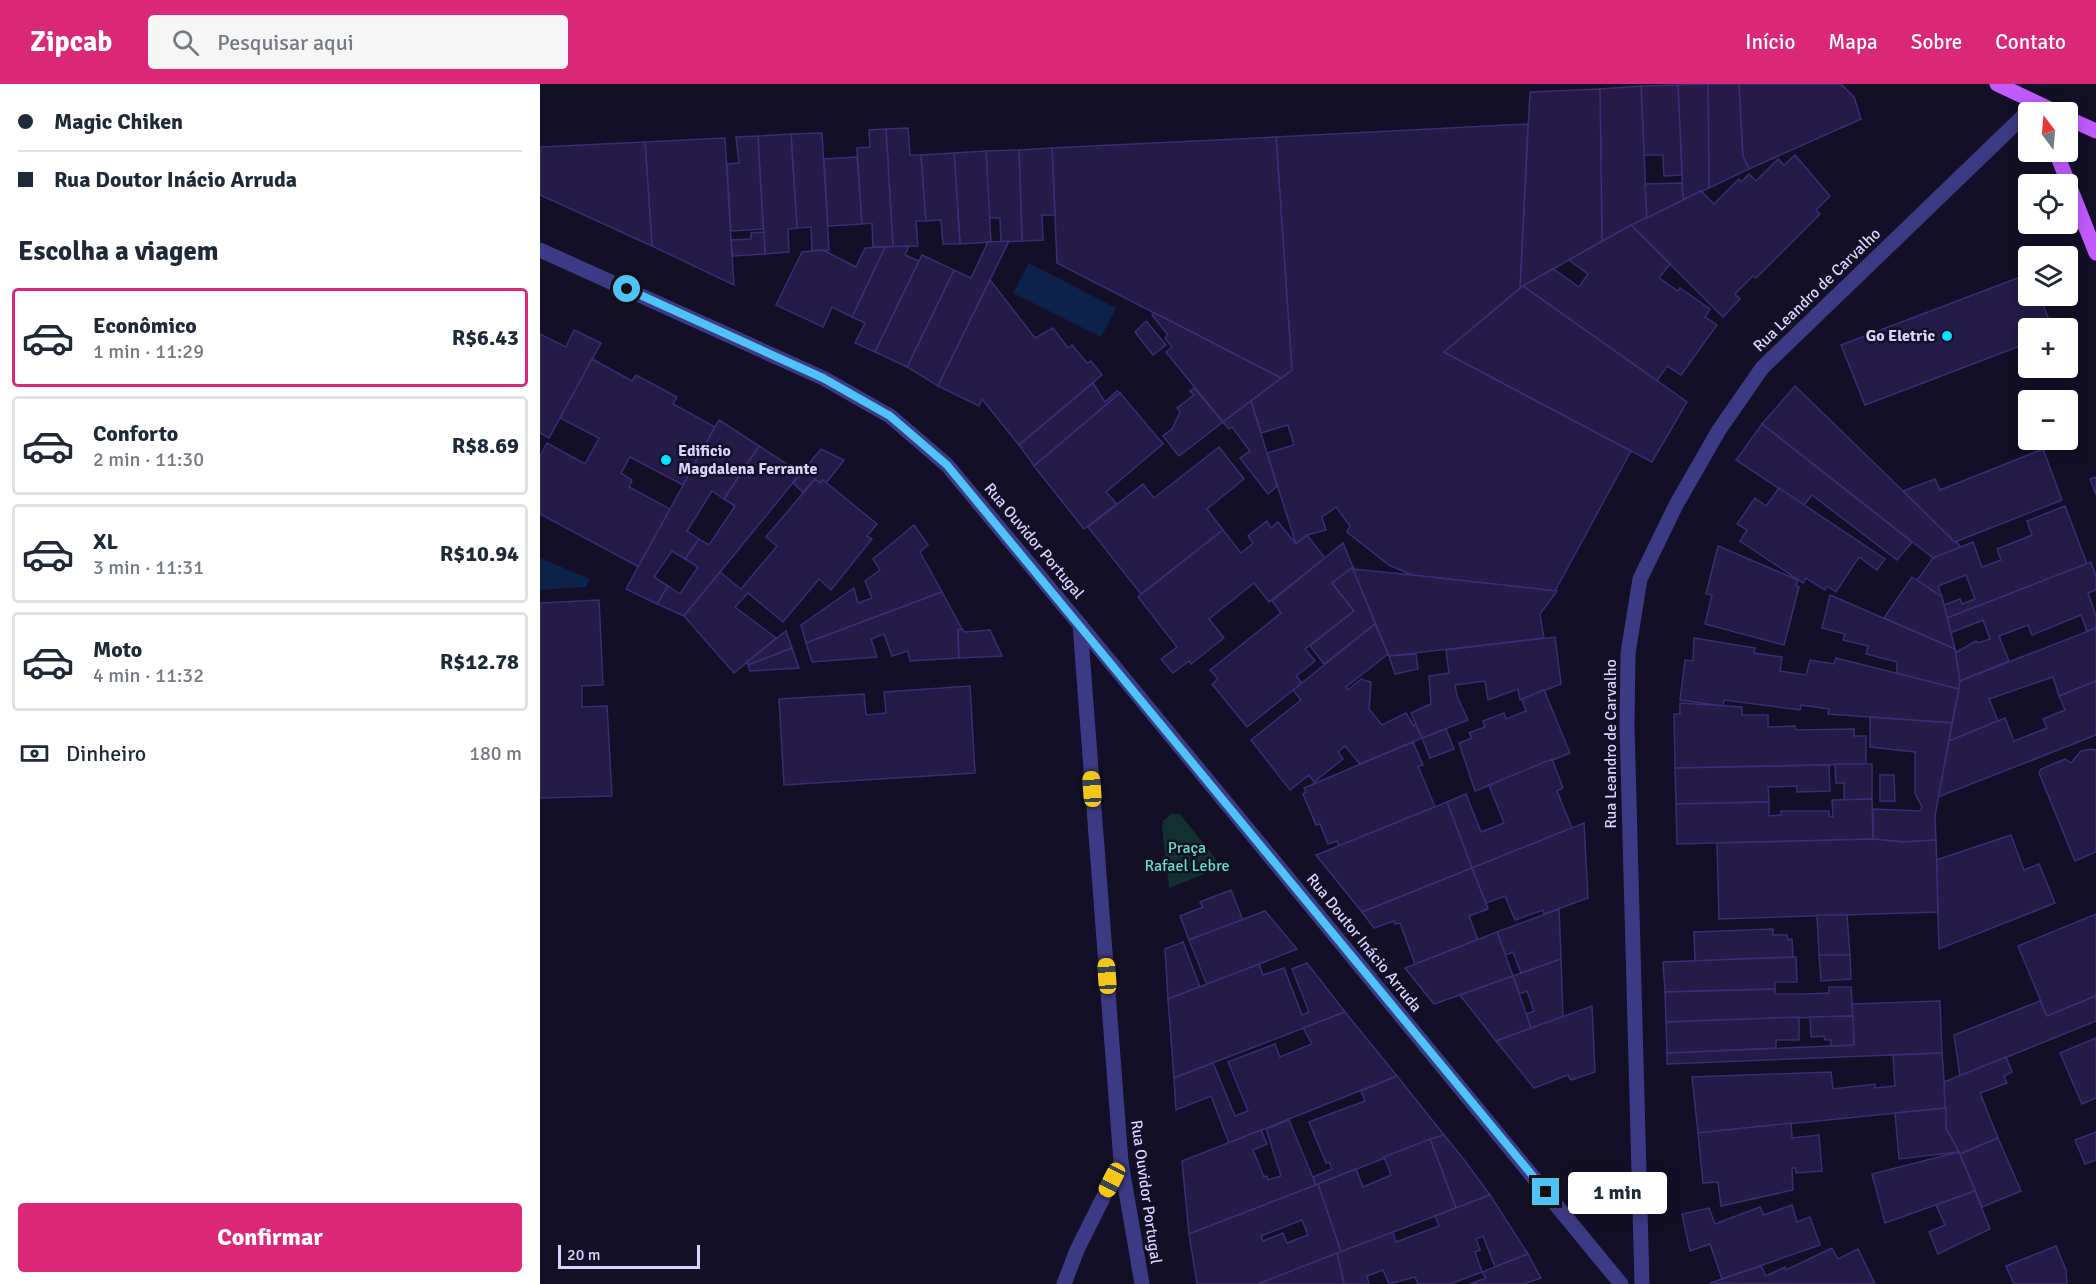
<!DOCTYPE html>
<html lang="pt">
<meta charset="utf-8">
<style>
body{margin:0;font-family:Signika,sans-serif;background:#f6f6f7;color:#1f2937;height:100vh;display:flex;flex-direction:column;font-size:22px;white-space:nowrap}
*{box-sizing:border-box;margin:0}
p{font-size:20px;color:#747a83}
.icon{flex:none;width:33px;height:33px;fill:none;stroke:currentColor;stroke-width:2;stroke-linecap:round;stroke-linejoin:round}
.map{position:relative;flex:1;overflow:hidden}
.side{display:flex;flex-direction:column;background:#fff;width:540px}
.side>*{flex:none}
.hud{display:grid;align-content:center;height:132px;padding:0 18px;background:#fff}
.needle{width:39px;rotate:344deg}
.buttons{position:absolute;left:1478px;top:18px;display:grid;gap:12px}
.buttons a{display:grid;place-items:center;width:60px;height:60px;border-radius:6px;background:#fff;box-shadow:0 3px 15px #0003;font-size:30px}
.scale{position:absolute;left:18px;bottom:15px;width:142px;box-sizing:border-box;padding-left:6px;border:3px solid #d9d4ff;border-top:0;font-size:16px;line-height:21px;white-space:nowrap;color:#d9d4ff;-webkit-text-stroke:4px #130f26;paint-order:stroke}
.end{position:absolute;width:27px;height:27px;margin:-14px;border:8px solid #4fc3f7;background:#111;box-shadow:0 0 0 3px #111}
.from{border-radius:50%}
.bubble{position:absolute;height:42px;border-radius:6px;background:#fff;box-shadow:0 3px 15px #0003;font-size:20px;font-weight:800;line-height:42px;text-align:center}
.car{position:absolute;width:18px;height:36px;margin:-18px -9px;border-radius:8px;box-shadow:0 0 4px 2px #0007;background:linear-gradient(#f5c518 24%,#345 0 40%,#f5c518 0 76%,#345 0 86%,#f5c518 0)}
.hud b{display:flex;align-items:center;gap:21px;height:57px;font-size:22px}
.hud b+b{border-top:2px solid #e0e1e3}
.hud i{width:15px;height:15px;background:#1f2937}
ul{padding:0;list-style:none}
li{display:flex;align-items:center;gap:18px;height:99px;margin:0 12px 9px;padding:0 6px;border:3px solid #e0e1e3;border-radius:6px}
li div{flex:1}
li b{display:block;font-size:22px}
li em{font-style:normal;font-weight:800}
li.active{border-color:#db2777}
li>.icon{width:54px;height:54px;stroke-width:1.5}
h2{padding:0 18px;font-size:27px;line-height:72px}
.pay{display:flex;align-items:center;gap:15px;height:66px;padding:0 18px;font-size:22px}
.pay p{margin-inline-start:auto}
.action{display:flex;gap:12px;margin-top:auto;padding:12px 18px}
.action a{flex:1;height:69px;border-radius:6px;background:#db2777;color:#fff;font-size:24px;font-weight:800;line-height:69px;text-align:center}
header{display:flex;align-items:center;gap:36px;box-sizing:border-box;height:84px;padding:0 30px;background:#db2777;color:#fff}
header strong{font-size:28px}
nav{display:flex;gap:33px;margin-inline-start:auto;font-size:21px}
.search{width:420px;height:54px;background:#f6f6f7;display:flex;align-items:center;gap:15px;box-sizing:border-box;padding:0 21px;border-radius:6px;color:#747a83;font-size:22px}
main{display:flex;flex:1;min-height:0}
.map>svg:first-child{display:block}
.green{fill:#12302f}
.water{fill:#0c2248}
.building{fill:#241b47;stroke:#3b2d73;stroke-width:1.5;fill-rule:evenodd}
.lines{fill:none;stroke-linecap:round;stroke-linejoin:round}
.service{stroke:#3d3a85;stroke-width:15}
.minor{stroke:#3d3a85;stroke-width:15}
.tertiary{stroke:#3d3a85;stroke-width:15}
.primary{stroke:#c25bff;stroke-width:15}
.route{stroke:#4fc3f7;stroke-width:8}
.poi-dot{fill:#00e5ff;stroke:#130f26;stroke-width:2}
.labels{text-anchor:middle;dominant-baseline:central;stroke-width:5;stroke-linejoin:round;paint-order:stroke}
.street-label{font-size:16px;fill:#d9d4ff;stroke:#130f26}
.poi-label{font-size:16px;font-weight:bold;fill:#d9d4ff;stroke:#130f26;text-anchor:end}
.park-label{font-size:16px;fill:#5fe0c0;stroke:#130f26}
</style>
<header>
<strong>Zipcab</strong>
<div class="search"><svg class="icon" aria-label="search" viewBox="0 0 24 24"><circle cx="10" cy="10" r="6"/><path d="M15 15l6 6"/></svg>Pesquisar aqui</div>
<nav><a>Início</a><a>Mapa</a><a>Sobre</a><a>Contato</a></nav>
</header>
<main>
<section class="side">
<div class="hud">
<b><i class="from"></i>Magic Chiken</b>
<b><i></i>Rua Doutor Inácio Arruda</b>
</div>
<h2>Escolha a viagem</h2>
<ul>
<li class="active"><svg class="icon" aria-label="car" viewBox="0 0 24 24"><path d="M5 17H2v-5l4-1 3-4h7l3 4 3 1v5h-3M9 17h6M6 11h13"/><circle cx="7" cy="17" r="2"/><circle cx="17" cy="17" r="2"/></svg><div><b>Econômico</b><p>1 min · 11:29</p></div><em>R$6.43</em></li>
<li><svg class="icon" aria-label="car" viewBox="0 0 24 24"><path d="M5 17H2v-5l4-1 3-4h7l3 4 3 1v5h-3M9 17h6M6 11h13"/><circle cx="7" cy="17" r="2"/><circle cx="17" cy="17" r="2"/></svg><div><b>Conforto</b><p>2 min · 11:30</p></div><em>R$8.69</em></li>
<li><svg class="icon" aria-label="car" viewBox="0 0 24 24"><path d="M5 17H2v-5l4-1 3-4h7l3 4 3 1v5h-3M9 17h6M6 11h13"/><circle cx="7" cy="17" r="2"/><circle cx="17" cy="17" r="2"/></svg><div><b>XL</b><p>3 min · 11:31</p></div><em>R$10.94</em></li>
<li><svg class="icon" aria-label="car" viewBox="0 0 24 24"><path d="M5 17H2v-5l4-1 3-4h7l3 4 3 1v5h-3M9 17h6M6 11h13"/><circle cx="7" cy="17" r="2"/><circle cx="17" cy="17" r="2"/></svg><div><b>Moto</b><p>4 min · 11:32</p></div><em>R$12.78</em></li>
</ul>
<div class="pay"><svg class="icon" aria-label="cash" viewBox="0 0 24 24"><path d="M3 7h18v10H3z"/><circle cx="12" cy="12" r="2"/></svg>Dinheiro<p>180 m</p></div>
<div class="action"><a>Confirmar</a></div>
</section>
<div class="map">
<svg width="1556" height="1200" viewBox="0 0 1556 1200">
<rect width="100%" height="100%" fill="#130f26"/>
<!-- green -->
<polygon class="green" points="631,730 640,730 682,783 629,804 622,743 623,737"/>
<!-- water -->
<g class="water">
<polygon points="489,179 576,224 561,253 473,209"/>
<polygon points="0,474 50,495 46,503 0,506"/>
</g>
<!-- building -->
<g class="building">
<polygon points="1168,0 1199,0 1203,72 1209,85 1169,104"/>
<polygon points="1168,0 1169,104 1143,116 1138,1"/>
<polygon points="1199,0 1301,0 1314,13 1321,35 1209,85 1203,72"/>
<polygon points="1138,1 1142,91 1124,92 1123,71 1104,71 1101,2"/>
<polygon points="1101,2 1107,134 1062,157 1060,5"/>
<polygon points="1060,5 1062,157 980,204 990,8"/>
<polygon points="988,40 980,204 904,268 1091,367 1015,507 872,491 849,481 807,448 810,442 796,423 782,433 786,446 767,451 756,460 727,369 754,361 748,341 721,349 711,317 752,286 736,53"/>
<polygon points="368,44 370,71 381,71 386,137 376,137 378,162 353,163 346,45"/>
<polygon points="346,45 353,163 333,163 332,139 322,140 317,64 330,63 329,46"/>
<polygon points="282,49 289,166 272,168 271,143 257,144 251,50"/>
<polygon points="251,50 257,144 248,145 249,168 225,170 218,52"/>
<polygon points="218,52 223,145 191,147 187,80 199,79 196,53"/>
<polygon points="736,53 752,286 741,294 517,179 512,64"/>
<polygon points="185,54 191,156 194,201 112,162 105,58"/>
<polygon points="105,58 112,162 0,111 0,63"/>
<polygon points="512,64 515,131 502,131 503,156 482,157 479,66"/>
<polygon points="479,66 482,157 461,158 460,134 449,134 446,67"/>
<polygon points="446,67 451,158 420,160 414,69"/>
<polygon points="414,69 420,160 403,160 401,136 386,137 381,71"/>
<polygon points="1255,71 1290,112 1276,126 1280,130 1216,194 1213,192 1195,210 1200,215 1183,233 1091,141 1161,107 1174,120 1199,95 1201,98 1209,90 1216,97 1238,75 1244,81"/>
<polygon points="317,73 322,140 288,142 284,75"/>
<polygon points="1142,99 1143,116 1107,134 1105,100"/>
<polygon points="1091,141 1130,180 1119,194 1138,207 1140,204 1170,225 1165,233 1177,241 1141,291 1127,282 1117,297 983,202 1013,185 1039,203 1048,190 1029,176"/>
<polygon points="224,148 225,170 193,172 191,156 211,155 211,149"/>
<polygon points="469,157 398,302 367,283 414,186 431,194 448,158"/>
<polygon points="369,162 365,171 379,177 335,268 315,259 325,239 312,233 345,163"/>
<polygon points="345,163 312,233 292,223 283,243 236,221 262,168 283,166 316,183 325,164"/>
<polygon points="382,171 414,186 367,283 335,268"/>
<polygon points="1488,190 1488,212 1500,212 1512,244 1488,244 1488,259 1325,321 1301,261"/>
<polygon points="450,196 495,254 513,244 528,264 532,261 547,279 551,277 562,291 479,361 442,315 439,322 398,302"/>
<polygon points="983,202 1147,318 1112,378 904,268"/>
<polygon points="615,229 741,294 683,338 626,268 632,263 625,254 628,251 612,231"/>
<polygon points="606,237 626,261 613,271 595,248"/>
<polygon points="34,246 61,259 9,354 0,349 0,250 26,263"/>
<polygon points="52,275 92,297 96,291 137,313 133,320 175,343 143,401 90,373 81,389 92,396 89,403 130,425 99,483 0,430 0,372 7,359 45,380 59,354 20,334"/>
<polygon points="553,299 565,318 577,307 580,309 494,382 479,361"/>
<polygon points="1255,302 1363,407 1421,463 1393,474 1222,340"/>
<polygon points="654,304 683,338 639,372 623,352 632,345 640,328 637,324 654,311 650,307"/>
<polygon points="580,309 623,360 566,408 577,420 544,445 494,382"/>
<polygon points="711,317 737,402 728,410 700,374 710,367 692,343 689,345 683,338"/>
<polygon points="179,336 219,362 184,415 172,407 147,447 159,455 145,475 132,467 114,493 128,502 117,520 86,505"/>
<polygon points="1222,340 1372,458 1357,476 1272,411 1264,421 1196,376"/>
<polygon points="219,362 261,389 144,532 117,520 128,502 140,510 158,483 145,475 159,455 169,461 195,422 184,415"/>
<polygon points="679,363 704,395 667,425 683,446 601,510 548,443 603,400 614,414"/>
<polygon points="281,365 304,376 286,399 283,396 280,399 275,395 263,408 253,399"/>
<polygon points="1503,365 1522,416 1415,458 1363,407 1395,395 1400,406"/>
<polygon points="1556,393 1556,411 1550,395"/>
<polygon points="275,395 280,399 283,396 337,440 327,452 332,455 291,506 279,495 243,538 208,509 195,523 236,554 194,589 144,532 180,488 201,505 237,462 226,453"/>
<polygon points="1239,404 1345,475 1337,486 1319,473 1296,508 1287,502 1285,506 1266,494 1263,499 1200,457 1207,446 1197,440 1215,414 1226,422"/>
<polygon points="1525,422 1547,480 1407,534 1404,521 1420,515 1422,520 1435,515 1426,491 1398,502 1402,513 1377,496 1393,474 1433,458 1442,483 1461,476 1457,465 1492,451 1487,437"/>
<polygon points="727,437 731,444 738,438 756,460 767,451 785,474 729,518 714,499 669,535 684,554 651,580 649,577 633,589 621,575 637,563 598,513 683,446 701,469 713,459 708,452"/>
<polygon points="374,441 388,461 380,468 402,508 266,559 261,541 314,504 318,519 332,514 325,497 340,486 333,475"/>
<polygon points="803,459 813,483 792,499 814,527 765,565 775,577 756,592 762,599 707,643 672,600 678,595 670,586 741,529 732,517"/>
<polygon points="1178,462 1258,496 1256,501 1259,503 1244,561 1165,540 1172,511 1166,510"/>
<polygon points="1551,478 1556,492 1556,506 1548,509 1556,532 1556,544 1547,547 1541,531 1492,551 1488,541 1459,552 1469,577 1420,597 1415,569 1436,557 1438,559 1450,555 1443,536 1410,549 1407,534"/>
<polygon points="813,483 835,540 784,580 770,562 814,527 792,499"/>
<polygon points="813,485 872,491 1017,507 1000,530 1004,554 849,572"/>
<polygon points="1372,493 1402,513 1415,565 1344,534"/>
<polygon points="402,508 422,545 418,546 419,574 370,577 368,567 352,572 344,550 331,555 337,573 272,578 266,559"/>
<polygon points="1290,511 1415,565 1420,597 1419,605 1357,590 1357,578 1326,570 1328,562 1303,556 1305,550 1282,544"/>
<polygon points="59,516 63,601 42,602 42,623 67,622 72,712 0,714 0,519"/>
<polygon points="835,540 848,570 806,603 808,606 821,595 831,598 829,625 842,641 866,629 874,642 876,640 882,654 820,680 805,662 798,668 803,675 774,698 769,691 750,706 711,656 761,616 753,606"/>
<polygon points="1556,544 1556,597 1519,612 1513,593 1449,615 1458,637 1409,657 1420,597"/>
<polygon points="422,545 425,548 450,546 462,572 419,574 418,546"/>
<polygon points="246,547 252,564 208,581 207,578"/>
<polygon points="1015,553 1021,600 980,616 978,605 948,616 945,597 915,601 917,612 928,636 882,654 871,629 891,620 889,592 909,589 906,566"/>
<polygon points="1154,554 1215,564 1214,569 1242,573 1240,587 1266,591 1270,576 1294,580 1296,574 1419,605 1412,639 1288,630 1289,625 1261,621 1260,626 1184,616 1183,622 1140,616 1145,576 1153,577"/>
<polygon points="252,564 259,584 210,587 208,581"/>
<polygon points="876,570 878,585 855,590 849,572"/>
<polygon points="1556,597 1556,651 1398,713 1409,657 1465,634 1474,657 1507,644 1503,635 1525,626 1519,612"/>
<polygon points="430,602 435,689 244,701 239,615 324,610 326,631 346,629 344,608"/>
<polygon points="1004,606 1030,669 935,707 919,659 932,654 929,649 945,643 943,637 964,629 966,635 986,627 982,615"/>
<polygon points="1140,619 1202,623 1202,631 1228,631 1228,643 1255,642 1256,646 1314,645 1314,652 1326,652 1326,680 1135,684 1134,630 1140,630"/>
<polygon points="1330,633 1412,639 1395,732 1396,756 1364,758 1333,755 1333,725 1380,727 1382,723 1375,709 1375,668 1330,663"/>
<polygon points="906,645 914,665 890,674 882,654"/>
<polygon points="873,658 883,681 878,682 895,723 799,762 797,757 788,760 780,740 776,741 763,710 766,708 764,704"/>
<polygon points="1552,665 1556,666 1556,768 1535,777 1499,689 1501,685 1525,675 1531,679 1541,667"/>
<polygon points="1012,675 1023,704 1017,707 1032,744 932,784 907,718 926,710 941,748 964,739 949,701"/>
<polygon points="1295,680 1332,680 1332,715 1304,716 1304,699 1296,699"/>
<polygon points="1289,681 1290,707 1257,708 1257,702 1228,703 1229,718 1136,720 1135,684"/>
<polygon points="1340,691 1354,691 1355,717 1340,717"/>
<polygon points="1332,715 1333,755 1137,760 1136,720 1229,718 1229,732 1241,731 1241,727 1289,727 1289,732 1293,733 1292,716"/>
<polygon points="907,718 932,784 822,828 776,771"/>
<polygon points="1044,739 1048,814 1004,830 1003,826 975,836 965,812 946,819 932,784"/>
<polygon points="1471,751 1484,786 1499,780 1515,819 1399,865 1396,776"/>
<polygon points="1333,755 1364,758 1396,756 1398,828 1179,835 1177,759"/>
<polygon points="932,784 948,825 929,832 938,856 875,880 860,839 855,840 854,837 834,844 822,828"/>
<polygon points="691,806 703,836 649,856 640,832 663,823 660,818"/>
<polygon points="1019,825 1021,875 981,889 973,868 965,871 957,848"/>
<polygon points="725,827 757,865 667,901 649,856"/>
<polygon points="1556,830 1556,912 1507,932 1478,862"/>
<polygon points="1277,831 1307,831 1310,871 1279,871"/>
<polygon points="1233,845 1233,851 1247,851 1248,856 1252,855 1253,873 1155,877 1154,848"/>
<polygon points="957,848 973,892 894,920 865,884"/>
<polygon points="643,858 660,903 628,915 625,865"/>
<polygon points="1279,871 1310,871 1311,895 1281,897"/>
<polygon points="1256,873 1257,898 1235,898 1235,905 1125,908 1123,878"/>
<polygon points="1021,875 1023,933 991,944 986,930 994,927 987,907 979,910 973,892"/>
<polygon points="767,879 805,928 634,994 628,915 719,880 723,891 744,884 762,931 769,928 752,885"/>
<polygon points="973,892 991,944 956,957 920,911"/>
<polygon points="1289,903 1311,903 1313,932 1126,938 1125,908 1235,905 1235,910 1265,910 1289,909"/>
<polygon points="1556,912 1556,937 1420,992 1414,951 1500,917 1507,932"/>
<polygon points="1400,917 1402,969 1127,980 1127,969 1314,961 1312,920"/>
<polygon points="1052,922 1055,988 1031,996 1028,991 994,1004 956,957"/>
<polygon points="805,928 857,992 689,1059 671,1012 636,1026 634,994 673,979 695,1032 708,1027 688,978 735,960 740,973 772,960 763,944"/>
<polygon points="1313,932 1314,961 1291,962 1291,956 1285,956 1284,952 1271,953 1270,933"/>
<polygon points="1259,933 1259,956 1236,956 1236,964 1127,969 1126,938"/>
<polygon points="1556,954 1556,1014 1542,1020 1520,969"/>
<polygon points="1402,969 1406,1024 1158,1049 1152,993 1291,988 1293,1005 1335,1000 1335,1004 1355,1002 1353,971"/>
<polygon points="1466,973 1472,988 1464,992 1467,999 1440,1009 1458,1054 1420,1070 1406,1044 1404,998"/>
<polygon points="857,992 904,1051 776,1101 773,1093 792,1085 789,1078 786,1079 769,1038 825,1017 821,1007"/>
<polygon points="1406,1024 1406,1044 1419,1068 1359,1075 1355,1029"/>
<polygon points="749,1036 776,1101 649,1150 642,1077 721,1046 727,1060 713,1066 724,1093 727,1092 728,1096 741,1092 726,1045"/>
<polygon points="1251,1039 1252,1054 1279,1051 1282,1087 1256,1089 1256,1084 1252,1084 1253,1106 1181,1122 1178,1098 1163,1099 1158,1049"/>
<polygon points="1556,1048 1556,1076 1545,1080 1535,1056"/>
<polygon points="904,1051 922,1073 950,1111 916,1124 890,1055"/>
<polygon points="1458,1054 1481,1107 1442,1123 1420,1070"/>
<polygon points="890,1055 916,1124 801,1168 778,1100 816,1085 823,1103 851,1091 844,1073"/>
<polygon points="1419,1068 1435,1107 1345,1139 1332,1090"/>
<path d="M 778,1100 L 801,1168 L 718,1200 L 657,1200 L 649,1150 ZM 762,1136 L 768,1151 L 747,1159 L 743,1149 L 723,1157 L 721,1152 Z"/>
<polygon points="1435,1107 1450,1145 1398,1170 1389,1148 1405,1141 1396,1121"/>
<polygon points="950,1111 988,1170 955,1183 943,1152 936,1155 940,1166 935,1168 942,1188 910,1200 878,1200 875,1193 849,1200 843,1186 827,1192 829,1200 804,1200 797,1169 853,1148 856,1158 899,1142 895,1132"/>
<polygon points="1252,1121 1257,1138 1270,1133 1280,1161 1182,1195 1170,1160 1150,1167 1142,1130 1169,1124 1175,1140 1220,1123 1224,1131"/>
<polygon points="1516,1162 1526,1186 1527,1200 1474,1200 1466,1182"/>
<polygon points="1292,1164 1298,1175 1318,1165 1335,1200 1170,1199 1221,1182 1226,1192 1245,1183 1246,1186"/>
<polygon points="797,1169 804,1200 718,1200"/>
<polygon points="988,1170 1001,1194 984,1200 930,1200 946,1194 942,1188"/>
</g>
<g class="lines">
<!-- service -->
<polyline class="service" points="524,1200 537,1166 581,1078"/>
<!-- minor -->
<g class="minor">
<polyline points="540,541 1081,1200"/>
<polyline points="1102,1200 1087,642 1088,569 1100,495 1136,421 1179,346 1222,284 1497,19"/>
</g>
<!-- tertiary -->
<polyline class="tertiary" points="0,166 283,294 350,332 407,381 540,541 581,1078 602,1200"/>
<!-- primary -->
<g class="primary">
<polyline points="1457,0 1516,28"/>
<polyline points="1527,34 1556,47"/>
<polyline points="1516,68 1556,169"/>
</g>
</g>
<g class="lines">
<!-- route -->
<polyline class="route" points="87,205 283,294 350,332 407,381 1006,1108"/>
</g>
<!-- markers -->
<g class="poi-dot">
<circle cx="1407" cy="252" r="6"/>
<circle cx="126" cy="376" r="6"/>
</g>
<g class="labels">
<!-- street labels -->
<g class="street-label">
<text transform="translate(1277 206) rotate(-44)">Rua Leandro de Carvalho</text>
<text transform="translate(494 457) rotate(50)">Rua Ouvidor Portugal</text>
<text transform="translate(1071 660) rotate(-90)">Rua Leandro de Carvalho</text>
<text transform="translate(824 859) rotate(51)">Rua Doutor Inácio Arruda</text>
<text transform="translate(606 1108) rotate(82)">Rua Ouvidor Portugal</text>
</g>
<!-- poi labels -->
<g class="poi-label">
<text x="1395" y="252">Go Eletric</text>
<text x="138" y="367" text-anchor="start">Edificio<tspan x="138" dy="18">Magdalena Ferrante</tspan></text>
</g>
<!-- park labels -->
<g class="park-label">
<text x="647" y="764">Praça<tspan x="647" dy="18">Rafael Lebre</tspan></text>
</g>
</g>
</svg>
<div class="buttons">
<a><svg class="needle" viewBox="-14 -14 28 28"><path d="M0-13l5 13h-10z" fill="#e53935"/><path d="M0 13l5-13h-10z" fill="#747a83"/></svg></a>
<a><svg class="icon" aria-label="locate" viewBox="0 0 24 24"><circle cx="12" cy="12" r="6"/><path d="M12 2v4M12 18v4M2 12h4M18 12h4"/></svg></a>
<a><svg class="icon" aria-label="layers" viewBox="0 0 24 24"><path d="M12 4l9 5-9 5-9-5zM3 14l9 5 9-5"/></svg></a>
<a>+</a>
<a>−</a>
</div>
<div class="scale">20 m</div>
<i class="end from" style="left:87px;top:205px"></i>
<i class="end" style="left:1006px;top:1108px"></i>
<div class="bubble" style="left:1028px;top:1088px;width:99px">1 min</div>
<i class="car" style="left:552px;top:705px;rotate:356deg"></i>
<i class="car" style="left:567px;top:892px;rotate:356deg"></i>
<i class="car" style="left:572px;top:1096px;rotate:207deg"></i>
</div>
</main>
